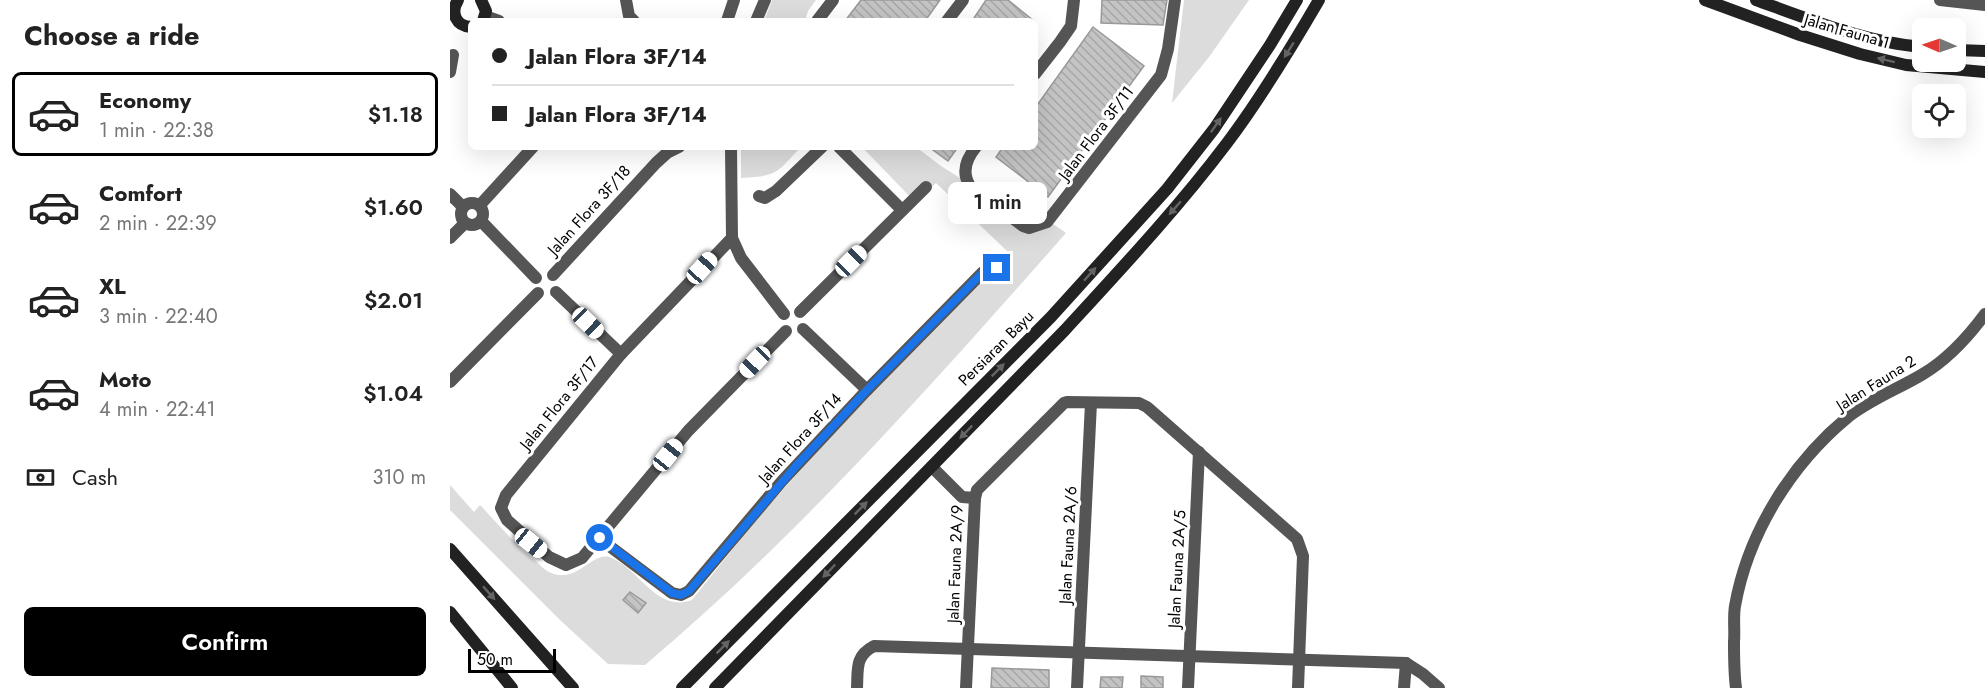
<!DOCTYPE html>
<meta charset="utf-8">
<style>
body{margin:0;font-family:Jost,sans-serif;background:#f2f2f2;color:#222;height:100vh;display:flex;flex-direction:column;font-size:22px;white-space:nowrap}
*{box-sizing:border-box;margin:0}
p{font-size:20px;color:#767676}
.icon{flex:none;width:33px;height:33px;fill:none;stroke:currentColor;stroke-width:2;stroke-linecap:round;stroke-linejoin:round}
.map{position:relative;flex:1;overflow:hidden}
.side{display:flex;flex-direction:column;background:#fff;width:450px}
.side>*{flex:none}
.banner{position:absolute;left:18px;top:18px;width:570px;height:132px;border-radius:9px;box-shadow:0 6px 24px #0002;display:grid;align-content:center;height:132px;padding:0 24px;background:#fff}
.needle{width:39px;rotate:272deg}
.controls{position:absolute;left:1462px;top:18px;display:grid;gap:12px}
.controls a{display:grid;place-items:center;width:54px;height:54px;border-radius:9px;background:#fff;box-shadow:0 6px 24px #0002;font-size:30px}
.scale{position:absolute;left:18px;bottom:15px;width:88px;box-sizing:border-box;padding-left:6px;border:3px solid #000;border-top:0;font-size:16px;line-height:21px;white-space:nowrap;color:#000;-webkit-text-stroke:4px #fff;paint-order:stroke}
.end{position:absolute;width:27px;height:27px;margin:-14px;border:8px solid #1a73e8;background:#fff;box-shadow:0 0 0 3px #fff}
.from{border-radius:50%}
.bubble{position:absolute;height:42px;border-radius:9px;background:#fff;box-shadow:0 6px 24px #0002;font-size:20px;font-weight:600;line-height:42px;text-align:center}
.car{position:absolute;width:18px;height:36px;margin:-18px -9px;border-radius:8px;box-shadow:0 0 4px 2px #0007;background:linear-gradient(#fff 24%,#345 0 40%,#fff 0 76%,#345 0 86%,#fff 0)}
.banner b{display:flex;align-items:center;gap:21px;height:57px;font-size:22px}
.banner b+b{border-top:2px solid #e0e0e0}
.banner i{width:15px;height:15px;background:#222}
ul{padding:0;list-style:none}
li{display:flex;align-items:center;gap:18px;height:84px;margin:0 12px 9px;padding:0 12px;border:3px solid transparent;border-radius:9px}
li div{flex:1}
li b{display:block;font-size:22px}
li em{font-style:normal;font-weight:600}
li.active{border-color:#000}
li>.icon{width:54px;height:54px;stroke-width:1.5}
h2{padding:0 24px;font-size:27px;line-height:72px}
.pay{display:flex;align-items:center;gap:15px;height:66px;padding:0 24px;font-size:22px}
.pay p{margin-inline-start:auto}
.primary-button{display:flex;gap:12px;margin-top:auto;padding:12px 24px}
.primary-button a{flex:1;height:69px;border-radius:9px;background:#000;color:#fff;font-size:24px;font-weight:600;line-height:69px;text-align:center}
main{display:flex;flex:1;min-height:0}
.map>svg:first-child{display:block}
.park{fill:#dcdcdc}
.building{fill:url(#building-back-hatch);stroke:#999;stroke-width:1.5}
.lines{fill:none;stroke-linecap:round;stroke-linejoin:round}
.street{stroke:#555;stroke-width:12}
.secondary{stroke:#222;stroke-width:12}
.oneway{fill:#646464}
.route{stroke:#1a73e8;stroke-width:8}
.labels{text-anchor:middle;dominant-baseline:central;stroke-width:6;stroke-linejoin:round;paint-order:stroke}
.street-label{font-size:16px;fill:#000;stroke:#fff}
</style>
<main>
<section class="side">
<h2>Choose a ride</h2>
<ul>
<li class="active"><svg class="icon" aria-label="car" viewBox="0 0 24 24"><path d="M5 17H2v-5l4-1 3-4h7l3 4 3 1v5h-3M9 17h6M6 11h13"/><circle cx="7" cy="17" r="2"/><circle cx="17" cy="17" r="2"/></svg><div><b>Economy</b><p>1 min · 22:38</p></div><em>$1.18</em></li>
<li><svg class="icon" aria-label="car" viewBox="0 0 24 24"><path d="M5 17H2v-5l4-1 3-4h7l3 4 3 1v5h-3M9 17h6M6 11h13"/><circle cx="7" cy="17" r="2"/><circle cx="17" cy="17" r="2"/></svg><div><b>Comfort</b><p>2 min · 22:39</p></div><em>$1.60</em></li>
<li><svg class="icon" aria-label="car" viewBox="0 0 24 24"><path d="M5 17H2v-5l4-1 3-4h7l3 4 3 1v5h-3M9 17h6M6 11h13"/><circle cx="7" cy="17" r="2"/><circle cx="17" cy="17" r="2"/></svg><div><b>XL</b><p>3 min · 22:40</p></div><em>$2.01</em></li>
<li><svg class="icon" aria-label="car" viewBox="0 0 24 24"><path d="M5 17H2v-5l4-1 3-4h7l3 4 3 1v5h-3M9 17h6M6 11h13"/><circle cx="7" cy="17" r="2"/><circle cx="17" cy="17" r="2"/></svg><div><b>Moto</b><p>4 min · 22:41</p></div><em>$1.04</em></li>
</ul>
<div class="pay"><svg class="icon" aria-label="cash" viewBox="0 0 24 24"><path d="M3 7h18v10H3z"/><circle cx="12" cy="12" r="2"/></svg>Cash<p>310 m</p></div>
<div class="primary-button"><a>Confirm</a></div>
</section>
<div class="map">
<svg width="1535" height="688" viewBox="0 0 1535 688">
<defs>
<pattern id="building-back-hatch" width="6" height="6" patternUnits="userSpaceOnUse" patternTransform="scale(1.5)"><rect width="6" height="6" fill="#c4c4c4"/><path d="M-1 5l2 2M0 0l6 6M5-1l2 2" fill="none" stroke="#a7a7a7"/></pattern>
</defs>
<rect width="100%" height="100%" fill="#fff"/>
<!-- park -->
<g class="park">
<polygon points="322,0 366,0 358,11 355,21 314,21"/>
<polygon points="734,0 799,0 759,57 722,103"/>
<path d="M 291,147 L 351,147 C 326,173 329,176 291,178 Z"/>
<path d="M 412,147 L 466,147 L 491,166 L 526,188 L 571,225 L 599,221 L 616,233 C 483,384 349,535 195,665 L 158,664 L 111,621 L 0,510 L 0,485 L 24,512 L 30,505 C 49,525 66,546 88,563 C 91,566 95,570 99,572 C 128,586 142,549 162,558 C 190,570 207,613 242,600 L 301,526 L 387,429 L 536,275 L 552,272 L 557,268 L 558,252 L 486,183 L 465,202 Z"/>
</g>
<!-- building -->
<g class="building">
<polygon points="411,0 490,0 475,21 395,21"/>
<polygon points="536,0 558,0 584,21 522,21"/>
<polygon points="652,0 717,0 713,25 651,23"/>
<polygon points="643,27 694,66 598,197 546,157 553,147 585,147 585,108"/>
<polygon points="479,147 508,147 498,161"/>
<polygon points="180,592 196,603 188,613 173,600"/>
<polygon points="542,668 599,670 599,688 541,688"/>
<polygon points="691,676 713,677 713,688 691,688"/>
<polygon points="651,677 673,677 672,688 650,688"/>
</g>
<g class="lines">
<!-- street -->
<g class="street">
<polyline points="176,0 179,16 184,21"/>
<polyline points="1490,0 1535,5"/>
<polyline points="35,16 49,21"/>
<polyline points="277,21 284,0"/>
<polyline points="306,21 315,0"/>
<polyline points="367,21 383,0"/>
<polyline points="497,21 513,0"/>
<polyline points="0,72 3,55"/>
<polyline points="585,74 610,42 621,26 624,0"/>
<polyline points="281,147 282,238 291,258 334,314"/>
<polyline points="389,147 452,210"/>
<path d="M 526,147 C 516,159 511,172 520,186 L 573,226 L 579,228 L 597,222 L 711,75 L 718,49 L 725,0"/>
<polyline points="0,194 13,207"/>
<polyline points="309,196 315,198 326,191 372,147"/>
<circle cx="22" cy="214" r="11"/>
<polyline points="30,205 83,147"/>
<polyline points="31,221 86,278"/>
<polyline points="0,238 15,223"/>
<polyline points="282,238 171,354 56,495 51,508 57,520 99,557 116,565 132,558 238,431 336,331"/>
<polyline points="103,275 206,163 217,153 229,147"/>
<polyline points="106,292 171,354"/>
<polyline points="350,312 476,187"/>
<polyline points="353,329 417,390"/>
<polyline points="0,382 88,293"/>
<polyline points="482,467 512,497 525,498"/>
<polyline points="150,539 222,593 231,595 239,591 332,481 417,390 533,272 537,269 547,268"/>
<path d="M 407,688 C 408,668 405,656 424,646 L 956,663 L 973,674 L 989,688"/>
<polyline points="516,688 525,498 527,490 614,403 617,402 689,403 697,407 847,539 853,556 848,688"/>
<polyline points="627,688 641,403"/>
<polyline points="738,688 749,452"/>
<polyline points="954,688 956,663"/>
<path d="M 1286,688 C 1284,673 1284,657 1284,642 C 1285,631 1283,618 1285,606 C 1298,533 1341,464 1398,417 C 1421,399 1448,389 1473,374 C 1498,359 1518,337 1535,314"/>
</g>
<!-- secondary -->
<g class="secondary">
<path d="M 8,0 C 0,13 6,26 21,27"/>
<polyline points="31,0 36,11 33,21"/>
<polyline points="1255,0 1350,35 1410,54 1456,65 1535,72"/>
<path d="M 1306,0 C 1358,19 1418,43 1473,47"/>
<polyline points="1506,50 1535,51"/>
<polyline points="0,549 123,688"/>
<polyline points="0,612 62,688"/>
<polyline points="232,688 601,317 717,189 764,129 820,45 847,0"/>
<path d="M 265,688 L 615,330 C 671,269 728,208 777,143 C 811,98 841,48 869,0"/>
</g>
</g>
<!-- one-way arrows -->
<defs><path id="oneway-solid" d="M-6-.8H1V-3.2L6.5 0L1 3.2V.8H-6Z" transform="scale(1.5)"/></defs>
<g class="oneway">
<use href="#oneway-solid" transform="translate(839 50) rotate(122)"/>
<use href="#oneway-solid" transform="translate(1436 60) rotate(-166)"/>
<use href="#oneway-solid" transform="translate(766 125) rotate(-55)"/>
<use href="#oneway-solid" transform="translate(725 208) rotate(131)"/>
<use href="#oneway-solid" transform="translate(640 274) rotate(-48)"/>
<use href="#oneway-solid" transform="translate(548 370) rotate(-45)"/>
<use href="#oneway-solid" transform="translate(516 432) rotate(134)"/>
<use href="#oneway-solid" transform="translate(411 508) rotate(-45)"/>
<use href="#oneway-solid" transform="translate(379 571) rotate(134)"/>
<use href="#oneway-solid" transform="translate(39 593) rotate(48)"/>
<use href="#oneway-solid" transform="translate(273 647) rotate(-45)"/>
</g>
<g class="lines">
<!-- route -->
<polyline class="route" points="150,538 222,593 231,595 239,591 346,466 417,390 533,272 537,269 547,268"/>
</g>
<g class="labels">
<!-- street labels -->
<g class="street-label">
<text transform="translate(1397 31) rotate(16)">Jalan Fauna 1</text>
<text transform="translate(646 133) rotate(-53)">Jalan Flora 3F/11</text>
<text transform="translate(139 210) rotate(-48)">Jalan Flora 3F/18</text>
<text transform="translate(546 348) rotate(-45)">Persiaran Bayu</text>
<text transform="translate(1426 383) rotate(-32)">Jalan Fauna 2</text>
<text transform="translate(109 403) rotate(-51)">Jalan Flora 3F/17</text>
<text transform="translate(350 438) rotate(-48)">Jalan Flora 3F/14</text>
<text transform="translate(618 545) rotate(-87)">Jalan Fauna 2A/6</text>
<text transform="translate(505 564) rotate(-88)">Jalan Fauna 2A/9</text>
<text transform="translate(727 569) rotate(-87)">Jalan Fauna 2A/5</text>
</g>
</g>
</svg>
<div class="controls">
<a><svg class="needle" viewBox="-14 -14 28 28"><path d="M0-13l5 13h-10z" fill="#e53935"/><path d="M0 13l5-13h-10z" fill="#767676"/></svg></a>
<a><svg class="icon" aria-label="locate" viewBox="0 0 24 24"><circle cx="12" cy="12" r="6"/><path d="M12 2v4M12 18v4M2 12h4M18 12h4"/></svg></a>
</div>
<div class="scale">50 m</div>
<i class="end from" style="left:150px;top:538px"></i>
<i class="end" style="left:547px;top:268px"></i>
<div class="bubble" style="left:498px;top:182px;width:99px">1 min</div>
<i class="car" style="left:401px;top:261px;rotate:45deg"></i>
<i class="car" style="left:252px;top:268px;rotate:42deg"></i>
<i class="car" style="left:138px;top:323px;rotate:134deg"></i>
<i class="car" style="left:305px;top:362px;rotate:224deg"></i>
<i class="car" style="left:218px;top:455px;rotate:39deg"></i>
<i class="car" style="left:81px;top:543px;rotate:129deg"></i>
<div class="banner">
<b><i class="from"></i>Jalan Flora 3F/14</b>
<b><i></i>Jalan Flora 3F/14</b>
</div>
</div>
</main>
